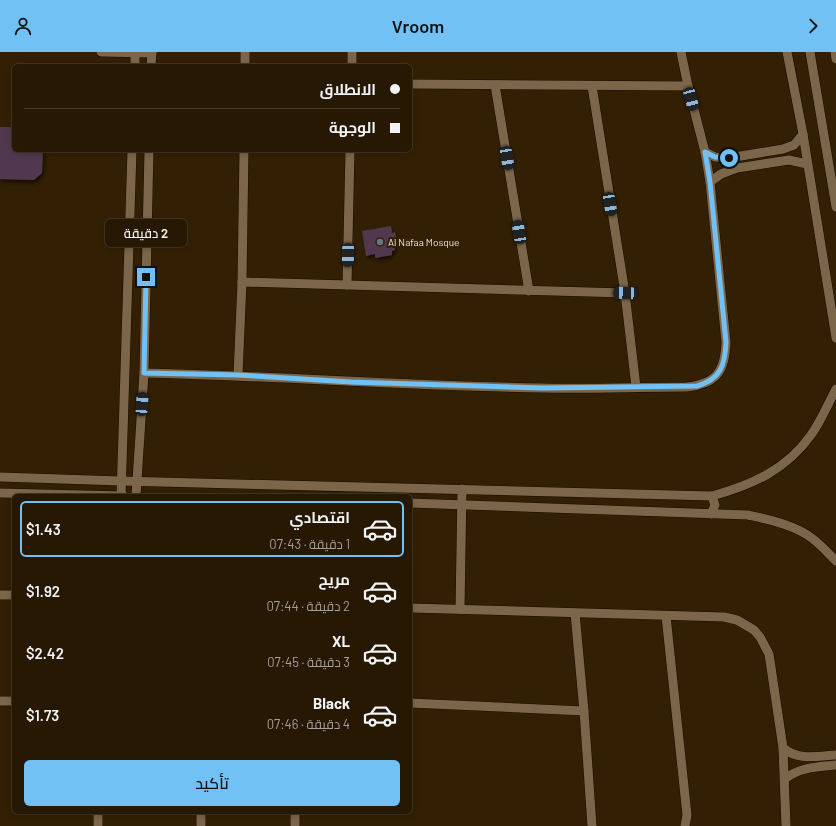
<!DOCTYPE html>
<html lang="ar">
<meta charset="utf-8">
<style>
body{margin:0;font-family:Barlow,Cairo,sans-serif;background:#2e210d;color:#f1f3f6;direction:rtl;height:100vh;display:flex;flex-direction:column;font-size:15px;white-space:nowrap}
*{box-sizing:border-box;margin:0}
p{font-size:13px;color:#a4a09a}
.icon{flex:none;width:22px;height:22px;fill:none;stroke:currentColor;stroke-width:2;stroke-linecap:round;stroke-linejoin:round}
.map{position:relative;flex:1;overflow:hidden;direction:ltr}
.panel{position:absolute;left:12px;top:442px;width:400px;height:320px;display:flex;flex-direction:column;background:#261803;border-radius:6px;box-shadow:0 2px 6px #0003,0 0 0 1px #423725;direction:rtl}
.panel>*{flex:none}
.top-card{position:absolute;left:12px;top:12px;width:400px;height:88px;border-radius:6px;box-shadow:0 2px 6px #0003,0 0 0 1px #423725;direction:rtl;display:grid;align-content:center;height:88px;padding:0 12px;background:#261803}
.end{position:absolute;width:18px;height:18px;margin:-9px;border:5px solid #72c1f5;background:#111;box-shadow:0 0 0 2px #111}
.from{border-radius:50%}
.bubble{position:absolute;height:28px;border-radius:6px;background:#261803;box-shadow:0 2px 6px #0003,0 0 0 1px #423725;font-size:13px;font-weight:600;line-height:28px;text-align:center;direction:rtl}
.car{position:absolute;width:12px;height:24px;margin:-12px -6px;border-radius:5px;box-shadow:0 0 3px 1px #0007;background:linear-gradient(#222 24%,#8ab4d8 0 40%,#222 0 76%,#8ab4d8 0 86%,#222 0)}
.top-card b{display:flex;align-items:center;gap:14px;height:38px;font-size:15px}
.top-card b+b{border-top:1px solid #423725}
.top-card i{width:10px;height:10px;background:#f1f3f6}
ul{padding:7px 0 0;list-style:none}
li{display:flex;align-items:center;gap:12px;height:56px;margin:0 8px 6px;padding:0 4px;border:2px solid transparent;border-radius:6px}
li div{flex:1}
li b{display:block;font-size:15px}
li em{font-style:normal;font-weight:600}
li.on{border-color:#72c1f5}
li>.icon{width:36px;height:36px;stroke-width:1.5}
.action{display:flex;gap:8px;margin-top:auto;padding:8px 12px}
.action a{flex:1;height:46px;border-radius:6px;background:#72c1f5;color:#111;font-size:16px;font-weight:600;line-height:46px;text-align:center}
header{display:flex;justify-content:space-between;align-items:center;height:52px;padding:0 12px;background:#72c1f5;color:#111;font-size:18px;font-weight:600}
.map>svg:first-child{display:block}
.building{fill:#51394f;filter:url(#shadow)}
.lines{fill:none;stroke-linecap:round;stroke-linejoin:round}
.minor-casing{stroke:#170a00;stroke-width:10}
.minor{stroke:#7c664a;stroke-width:9}
.route{stroke:#72c1f5;stroke-width:5}
.worship-dot{fill:#6b7280;stroke:#332004;stroke-width:1.5}
.labels{text-anchor:middle;dominant-baseline:central;stroke-width:4;stroke-linejoin:round;paint-order:stroke}
.poi-label{font-size:10px;fill:#f2e5d6;stroke:#332004;text-anchor:start}
</style>
<header><svg class="icon" aria-label="forward" viewBox="0 0 24 24"><path d="M9 5l7 7-7 7"/></svg>Vroom<svg class="icon" aria-label="person" viewBox="0 0 24 24"><circle cx="12" cy="8" r="4"/><path d="M4 21q1-7 8-7t8 7"/></svg></header>
<div class="map">
<svg width="836" height="774" viewBox="0 0 836 774">
<defs>
<filter id="shadow"><feDropShadow dx="1.5" dy="3" stdDeviation="2" flood-color="#0009"/></filter>
</defs>
<rect width="100%" height="100%" fill="#332004"/>
<!-- building -->
<g class="building">
<polygon points="0,75 14,75 14,98 43,98 42,121 34,128 0,127"/>
<polygon points="391,174 392,181 395,180 397,189 394,191 395,198 392,199 392,203 375,206 375,202 366,204 362,179"/>
</g>
<g class="lines">
<defs>
<g id="minor">
<polyline points="101,0 152,1"/>
<polyline points="787,0 803,82 836,286"/>
<polyline points="810,0 836,155"/>
<polyline points="835,0 836,7"/>
<polyline points="135,14 135,0"/>
<polyline points="151,14 152,0"/>
<polyline points="245,14 245,0"/>
<polyline points="352,14 352,0"/>
<polyline points="410,32 688,34"/>
<polyline points="495,33 529,239"/>
<polyline points="592,34 625,241 636,335"/>
<polyline points="705,100 715,105 729,106 783,97 794,93 803,82"/>
<polyline points="710,130 721,122 737,116 789,108 807,112"/>
<polyline points="242,230 625,241"/>
<polyline points="347,233 350,98"/>
<path d="M 144,321 C 277,324 410,334 543,336 C 591,337 638,335 686,335 C 716,332 725,320 726,290 L 710,130 L 705,100 L 688,34 L 681,0"/>
<polyline points="238,323 242,230 244,98"/>
<path d="M 0,425 L 121,429 L 712,444 C 752,433 786,418 811,383 C 821,369 828,352 836,337"/>
<polyline points="0,441 124,444"/>
<polyline points="121,444 132,98"/>
<polyline points="136,444 144,321 149,98"/>
<path d="M 410,451 L 748,463 C 770,468 795,473 813,487 C 821,493 829,502 836,509"/>
<polyline points="711,462 715,453 712,444"/>
<polyline points="0,543 14,543"/>
<polyline points="410,556 724,565 737,568 754,578 760,585 769,602 783,696 786,774"/>
<polyline points="460,557 462,437"/>
<polyline points="575,561 584,659 592,774"/>
<polyline points="666,564 687,763 685,774"/>
<polyline points="0,649 14,649"/>
<polyline points="410,651 584,659"/>
<path d="M 783,696 C 798,709 818,704 836,703"/>
<path d="M 785,727 C 799,715 818,715 836,713"/>
<polyline points="98,774 98,760"/>
<polyline points="201,774 201,760"/>
<polyline points="295,774 295,760"/>
</g>
</defs>
<!-- minor casing -->
<use href="#minor" class="minor-casing"/>
<!-- minor -->
<use href="#minor" class="minor"/>
</g>
<g class="lines">
<!-- route -->
<path class="route" d="M 146,225 L 144,321 L 238,323 L 351,330 L 544,336 L 697,334 C 721,327 725,313 726,290 L 710,130 L 705,100 L 715,105 L 729,106"/>
</g>
<!-- markers -->
<circle class="worship-dot" cx="380" cy="190" r="4"/>
<g class="labels">
<!-- poi labels -->
<g class="poi-label">
<text x="388" y="190">Al Nafaa Mosque</text>
</g>
</g>
</svg>
<i class="end from" style="left:729px;top:106px"></i>
<i class="end" style="left:146px;top:225px"></i>
<div class="bubble" style="left:105px;top:167px;width:82px">2 دقيقة</div>
<i class="car" style="left:691px;top:47px;rotate:165deg"></i>
<i class="car" style="left:507px;top:106px;rotate:171deg"></i>
<i class="car" style="left:610px;top:152px;rotate:171deg"></i>
<i class="car" style="left:519px;top:180px;rotate:351deg"></i>
<i class="car" style="left:348px;top:203px;rotate:181deg"></i>
<i class="car" style="left:625px;top:241px;rotate:272deg"></i>
<i class="car" style="left:142px;top:352px;rotate:4deg"></i>
<div class="top-card">
<b><i class="from"></i>الانطلاق</b>
<b><i></i>الوجهة</b>
</div>
<section class="panel">
<ul>
<li class="on"><svg class="icon" aria-label="car" viewBox="0 0 24 24"><path d="M5 17H2v-5l4-1 3-4h7l3 4 3 1v5h-3M9 17h6M6 11h13"/><circle cx="7" cy="17" r="2"/><circle cx="17" cy="17" r="2"/></svg><div><b>اقتصادي</b><p>1 دقيقة · 07:43</p></div><em>$1.43</em></li>
<li><svg class="icon" aria-label="car" viewBox="0 0 24 24"><path d="M5 17H2v-5l4-1 3-4h7l3 4 3 1v5h-3M9 17h6M6 11h13"/><circle cx="7" cy="17" r="2"/><circle cx="17" cy="17" r="2"/></svg><div><b>مريح</b><p>2 دقيقة · 07:44</p></div><em>$1.92</em></li>
<li><svg class="icon" aria-label="car" viewBox="0 0 24 24"><path d="M5 17H2v-5l4-1 3-4h7l3 4 3 1v5h-3M9 17h6M6 11h13"/><circle cx="7" cy="17" r="2"/><circle cx="17" cy="17" r="2"/></svg><div><b>XL</b><p>3 دقيقة · 07:45</p></div><em>$2.42</em></li>
<li><svg class="icon" aria-label="car" viewBox="0 0 24 24"><path d="M5 17H2v-5l4-1 3-4h7l3 4 3 1v5h-3M9 17h6M6 11h13"/><circle cx="7" cy="17" r="2"/><circle cx="17" cy="17" r="2"/></svg><div><b>Black</b><p>4 دقيقة · 07:46</p></div><em>$1.73</em></li>
</ul>
<div class="action"><a>تأكيد</a></div>
</section>
</div>
